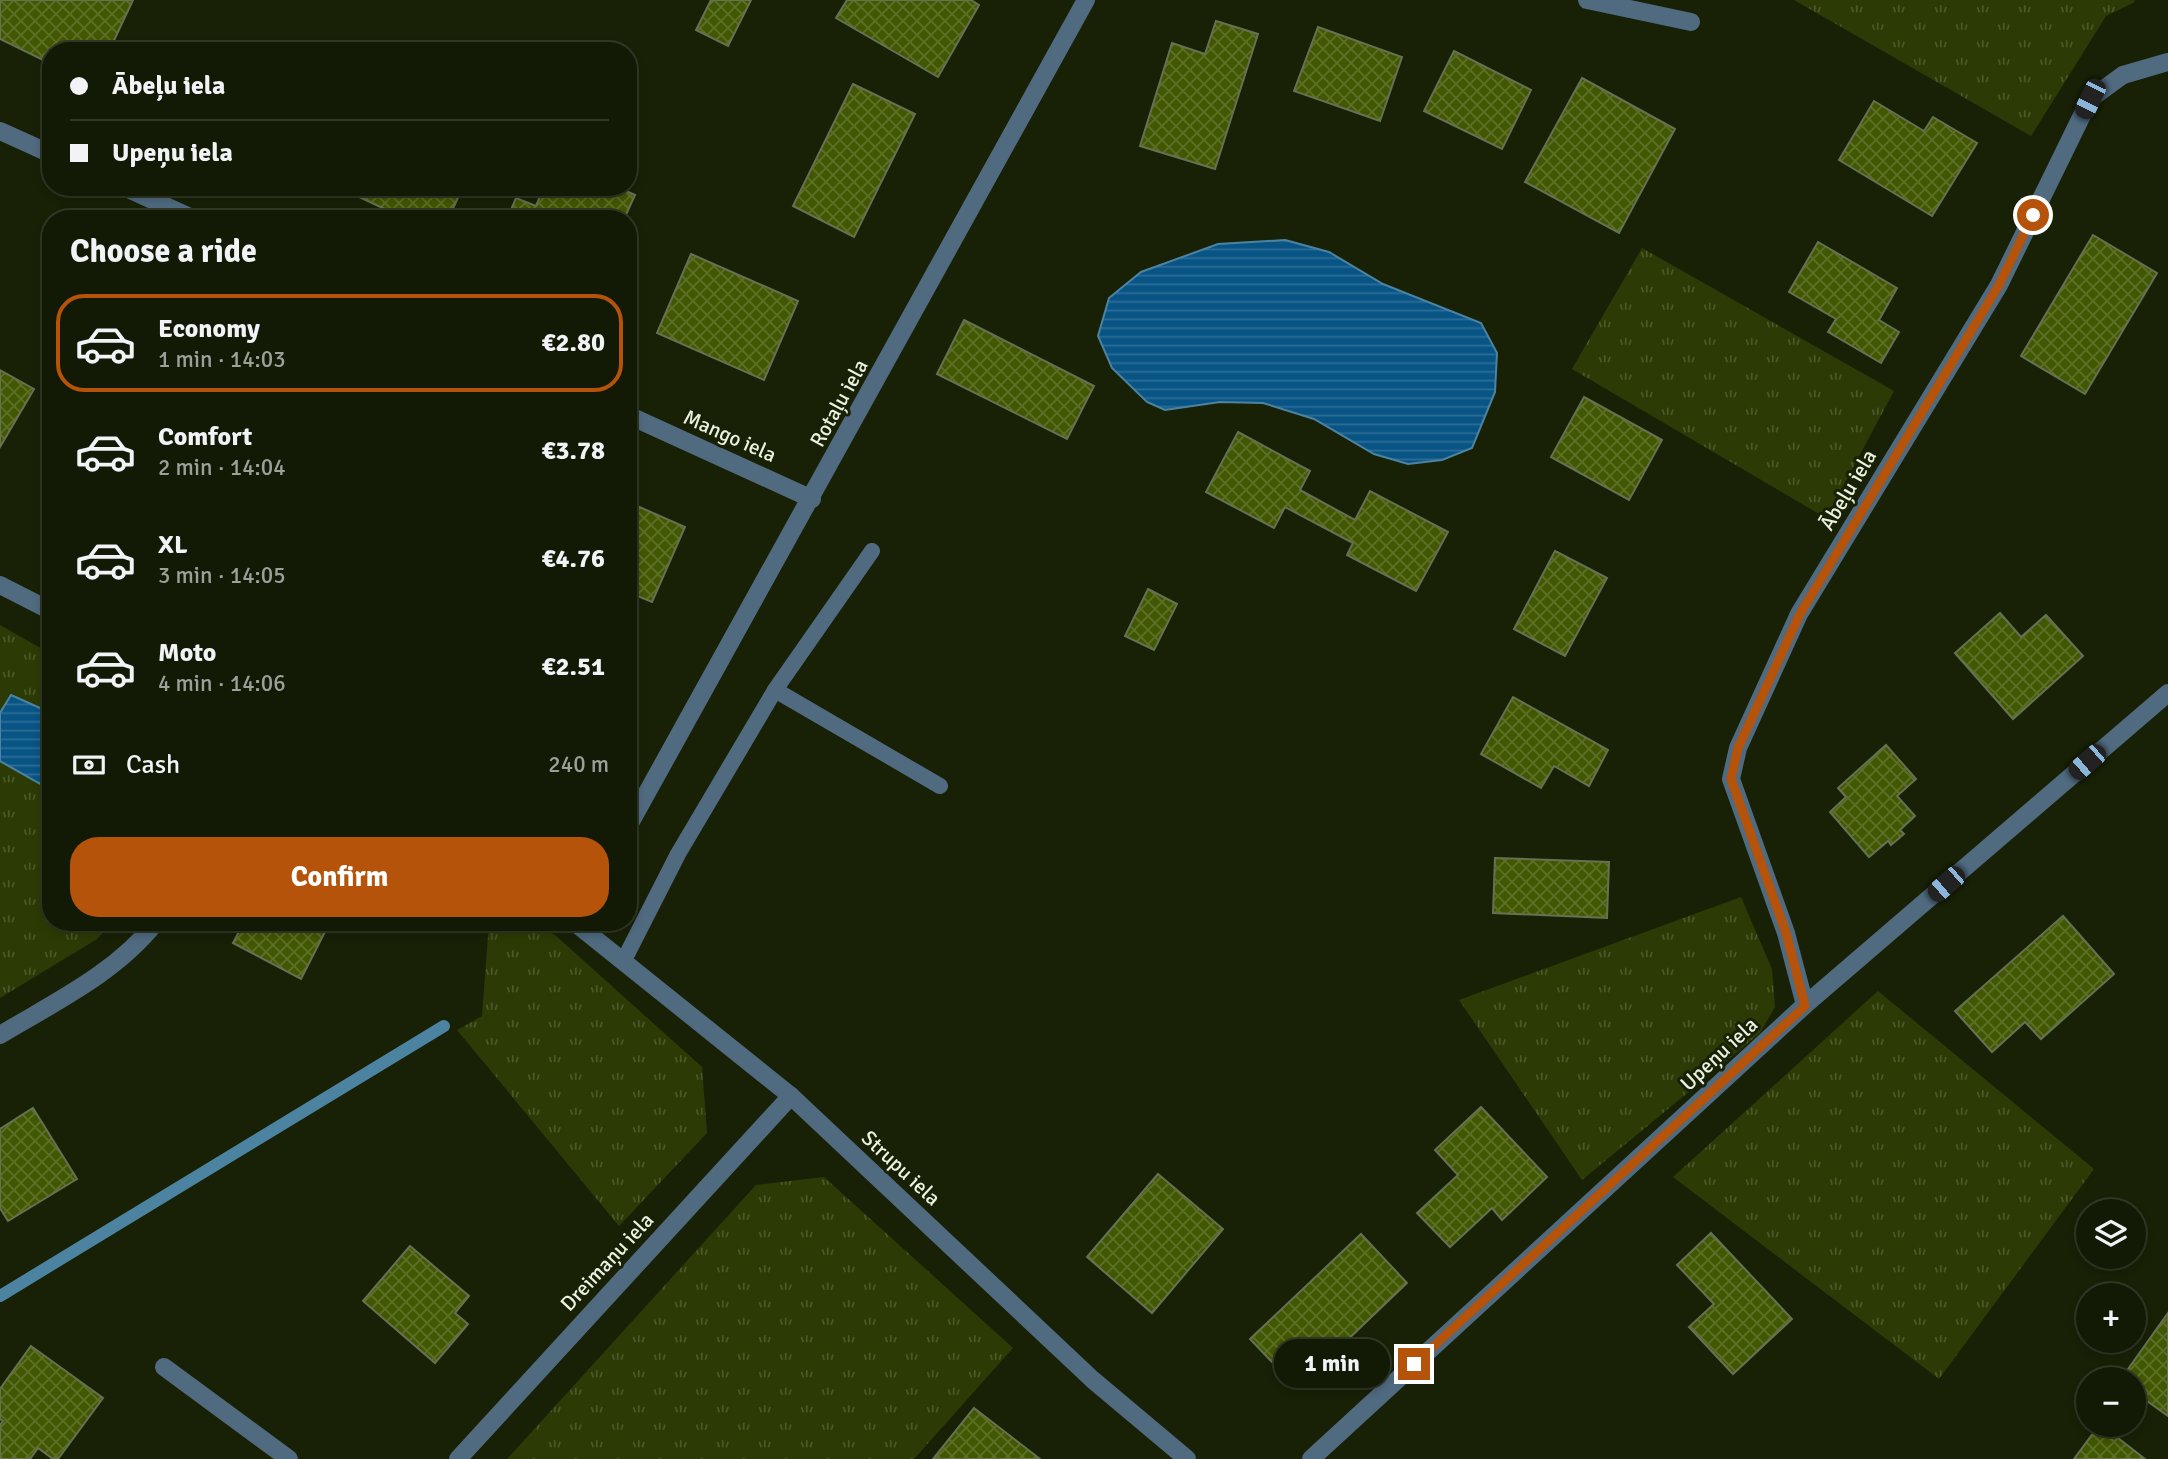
<!DOCTYPE html>
<meta charset="utf-8">
<style>
body{margin:0;font-family:Signika,sans-serif;background:#1f2613;color:#f1f3f6;height:100vh;display:flex;flex-direction:column;font-size:26px;white-space:nowrap}
*{box-sizing:border-box;margin:0}
p{font-size:23px;color:#9ca09a}
.icon{flex:none;width:38px;height:38px;fill:none;stroke:currentColor;stroke-width:2;stroke-linecap:round;stroke-linejoin:round}
.map{position:relative;flex:1;overflow:hidden}
.side{position:absolute;left:42px;top:210px;width:595px;height:721px;display:flex;flex-direction:column;background:#121904;border-radius:28px;box-shadow:0 4px 10px #0003,0 0 0 2px #313826}
.side>*{flex:none}
.top-card{position:absolute;left:42px;top:42px;width:595px;height:154px;border-radius:28px;box-shadow:0 4px 10px #0003,0 0 0 2px #313826;display:grid;align-content:center;height:154px;padding:0 28px;background:#121904}
.buttons{position:absolute;left:2076px;top:1199px;display:grid;gap:14px}
.buttons a{display:grid;place-items:center;width:70px;height:70px;border-radius:50%;background:#121904;box-shadow:0 4px 10px #0003,0 0 0 2px #313826;font-size:35px}
.end{position:absolute;width:32px;height:32px;margin:-16px;border:9px solid #b45309;background:#fff;box-shadow:0 0 0 4px #fff}
.from{border-radius:50%}
.bubble{position:absolute;height:49px;border-radius:24px;background:#121904;box-shadow:0 4px 10px #0003,0 0 0 2px #313826;font-size:23px;font-weight:800;line-height:49px;text-align:center}
.car{position:absolute;width:21px;height:42px;margin:-21px -10px;border-radius:9px;box-shadow:0 0 5px 2px #0007;background:linear-gradient(#222 24%,#8ab4d8 0 40%,#222 0 76%,#8ab4d8 0 86%,#222 0)}
.top-card b{display:flex;align-items:center;gap:24px;height:66px;font-size:26px}
.top-card b+b{border-top:2px solid #313826}
.top-card i{width:18px;height:18px;background:#f1f3f6}
ul{padding:0;list-style:none}
li{display:flex;align-items:center;gap:21px;height:98px;margin:0 14px 10px;padding:0 14px;border:4px solid transparent;border-radius:28px}
li div{flex:1}
li b{display:block;font-size:26px}
li em{font-style:normal;font-weight:800}
li.active{border-color:#b45309}
li>.icon{width:63px;height:63px;stroke-width:1.5}
h2{padding:0 28px;font-size:32px;line-height:84px}
.pay{display:flex;align-items:center;gap:18px;height:77px;padding:0 28px;font-size:26px}
.pay p{margin-inline-start:auto}
.action{display:flex;gap:14px;margin-top:auto;padding:14px 28px}
.action a{flex:1;height:80px;border-radius:28px;background:#b45309;color:#fff;font-size:28px;font-weight:800;line-height:80px;text-align:center}
.map>svg:first-child{display:block}
.grass{fill:url(#grass-tufts)}
.water{fill:url(#water-rules);stroke:#4c83a1;stroke-width:2}
.lines{fill:none;stroke-linecap:round;stroke-linejoin:round}
.stream{stroke:#4c83a1;stroke-width:12}
.building{fill:url(#building-cross-hatch);stroke:#667154;stroke-width:2}
.lane{stroke:#506a80;stroke-width:16}
.street{stroke:#506a80;stroke-width:18}
.route{stroke:#b45309;stroke-width:9}
.labels{text-anchor:middle;dominant-baseline:central;stroke-width:6;stroke-linejoin:round;paint-order:stroke}
.street-label{font-size:21px;fill:#ebf2e1;stroke:#182106}
</style>
<div class="map">
<svg width="2168" height="1459" viewBox="0 0 2168 1459">
<defs>
<pattern id="grass-tufts" width="24" height="20" patternUnits="userSpaceOnUse" patternTransform="scale(1.75)"><rect width="24" height="20" fill="#2c3b05"/><path d="M3 7l-1-3M5 7V3M7 7l1-3M15 17l-1-3M17 17v-4M19 17l1-3" fill="none" stroke="#4b5829"/></pattern>
<pattern id="water-rules" width="6" height="5" patternUnits="userSpaceOnUse" patternTransform="scale(1.75)"><rect width="6" height="5" fill="#085485"/><path d="M0 2.5h6" fill="none" stroke="#2c6d96"/></pattern>
<pattern id="building-cross-hatch" width="8" height="8" patternUnits="userSpaceOnUse" patternTransform="scale(1.75)"><rect width="8" height="8" fill="#425702"/><path d="M0 0l8 8M0 8l8-8" fill="none" stroke="#5d7027"/></pattern>
</defs>
<rect width="100%" height="100%" fill="#182106"/>
<!-- grass -->
<g class="grass">
<polygon points="1794,0 2134,0 2135,2 2106,16 2031,136"/>
<polygon points="1642,248 1894,391 1826,518 1572,369"/>
<polygon points="0,625 51,654 51,922 113,922 97,939 0,998"/>
<polygon points="1741,897 1772,969 1775,1007 1760,1033 1582,1180 1459,1000"/>
<polygon points="489,922 533,922 555,935 702,1067 707,1133 619,1226 457,1030 482,1016"/>
<polygon points="1878,991 2094,1169 1939,1379 1673,1177"/>
<polygon points="824,1177 1013,1348 914,1459 507,1459 756,1185"/>
</g>
<!-- water -->
<g class="water">
<polygon points="1285,240 1329,252 1383,284 1481,323 1497,353 1495,392 1472,448 1442,460 1408,464 1374,454 1314,419 1263,403 1220,402 1165,410 1147,402 1112,368 1098,336 1109,298 1141,272 1218,244"/>
<polygon points="11,695 51,713 51,790 0,761 0,713"/>
</g>
<g class="lines">
<!-- stream -->
<polyline class="stream" points="0,1296 444,1026"/>
</g>
<!-- building -->
<g class="building">
<polygon points="0,0 133,0 109,51 51,51 51,64 0,39"/>
<polygon points="711,0 751,0 728,46 696,30"/>
<polygon points="847,0 971,0 979,5 938,77 836,18"/>
<polygon points="1216,21 1258,34 1215,169 1140,146 1172,43 1205,54"/>
<polygon points="1318,27 1402,57 1380,121 1294,91"/>
<polygon points="1454,51 1531,90 1502,149 1424,111"/>
<polygon points="1582,78 1675,129 1619,233 1525,182"/>
<polygon points="853,84 915,114 854,237 793,206"/>
<polygon points="1874,101 1924,131 1933,117 1977,143 1932,216 1839,160"/>
<polygon points="338,187 463,187 448,219 406,219"/>
<polygon points="544,187 618,187 635,195 624,219 507,219 516,198 536,206"/>
<polygon points="2093,235 2157,273 2085,394 2021,356"/>
<polygon points="1818,242 1897,288 1879,320 1899,332 1881,363 1828,332 1836,319 1789,292"/>
<polygon points="691,254 798,301 764,380 657,333"/>
<polygon points="964,320 1094,386 1067,439 937,374"/>
<polygon points="0,370 34,389 0,447"/>
<polygon points="1584,397 1662,440 1629,500 1551,457"/>
<polygon points="1238,432 1310,471 1300,490 1355,520 1370,491 1448,532 1416,591 1347,555 1353,543 1285,507 1274,528 1206,492"/>
<polygon points="628,502 685,527 652,602 628,592"/>
<polygon points="51,503 51,524 43,520"/>
<polygon points="1555,551 1607,578 1565,656 1514,629"/>
<polygon points="1148,589 1177,604 1154,650 1125,636"/>
<polygon points="2000,613 2021,637 2046,615 2083,656 2013,719 1955,653"/>
<polygon points="628,641 637,646 628,662"/>
<polygon points="1513,697 1608,750 1589,786 1554,766 1541,788 1481,754"/>
<polygon points="1886,745 1916,779 1897,796 1915,816 1900,830 1904,834 1891,845 1888,841 1869,857 1830,812 1846,797 1838,788"/>
<polygon points="1495,858 1609,862 1607,918 1493,913"/>
<polygon points="2063,916 2114,974 2041,1039 2025,1022 1992,1052 1955,1011"/>
<polygon points="244,922 330,922 301,979 233,943"/>
<polygon points="1481,1107 1547,1177 1502,1220 1492,1208 1450,1247 1417,1213 1458,1175 1435,1150"/>
<polygon points="33,1108 77,1179 8,1221 0,1208 0,1129"/>
<polygon points="1158,1174 1223,1229 1152,1313 1087,1257"/>
<polygon points="1711,1233 1792,1319 1733,1374 1689,1327 1714,1304 1677,1265"/>
<polygon points="1361,1234 1407,1283 1297,1388 1250,1339"/>
<polygon points="410,1246 469,1296 455,1313 468,1324 435,1363 363,1301"/>
<polygon points="2168,1313 2168,1416 2133,1391 2133,1379 2121,1379"/>
<polygon points="31,1346 103,1398 58,1459 53,1459 38,1448 30,1459 0,1459 0,1425 3,1421 0,1419 0,1389"/>
<polygon points="974,1408 1040,1459 933,1459"/>
<polygon points="2100,1424 2145,1459 2074,1459"/>
</g>
<g class="lines">
<!-- lane -->
<g class="lane">
<polyline points="775,690 940,786"/>
<polyline points="624,960 678,854 775,690 872,551"/>
</g>
<!-- street -->
<g class="street">
<polyline points="1587,0 1691,22"/>
<polyline points="0,131 51,154"/>
<polyline points="124,187 194,219"/>
<polyline points="628,415 812,499"/>
<polyline points="0,585 51,611"/>
<polyline points="628,827 1086,0"/>
<polyline points="574,922 791,1096 1093,1380 1187,1459"/>
<polyline points="1805,1005 1786,933 1731,779 1738,748 1799,614 1999,285 2090,99 2123,75 2168,62"/>
<path d="M 0,1035 C 55,1002 116,973 156,922"/>
<polyline points="164,1367 289,1459"/>
<polyline points="458,1459 791,1096"/>
<polyline points="1311,1459 1805,1005 2168,693"/>
</g>
</g>
<g class="lines">
<!-- route -->
<polyline class="route" points="1414,1364 1805,1006 1786,933 1731,779 1738,748 1800,614 1999,285 2033,215"/>
</g>
<g class="labels">
<!-- street labels -->
<g class="street-label">
<text transform="translate(839 403) rotate(-61)">Rotaļu iela</text>
<text transform="translate(730 436) rotate(24)">Mango iela</text>
<text transform="translate(1848 490) rotate(-59)">Ābeļu iela</text>
<text transform="translate(1719 1054) rotate(-43)">Upeņu iela</text>
<text transform="translate(901 1168) rotate(43)">Strupu iela</text>
<text transform="translate(607 1262) rotate(-47)">Dreimaņu iela</text>
</g>
</g>
</svg>
<div class="buttons">
<a><svg class="icon" aria-label="layers" viewBox="0 0 24 24"><path d="M12 4l9 5-9 5-9-5zM3 14l9 5 9-5"/></svg></a>
<a>+</a>
<a>−</a>
</div>
<i class="end from" style="left:2033px;top:215px"></i>
<i class="end" style="left:1414px;top:1364px"></i>
<div class="bubble" style="left:1274px;top:1339px;width:116px">1 min</div>
<i class="car" style="left:2090px;top:99px;rotate:206deg"></i>
<i class="car" style="left:2087px;top:762px;rotate:229deg"></i>
<i class="car" style="left:1946px;top:884px;rotate:229deg"></i>
<div class="top-card">
<b><i class="from"></i>Ābeļu iela</b>
<b><i></i>Upeņu iela</b>
</div>
<section class="side">
<h2>Choose a ride</h2>
<ul>
<li class="active"><svg class="icon" aria-label="car" viewBox="0 0 24 24"><path d="M5 17H2v-5l4-1 3-4h7l3 4 3 1v5h-3M9 17h6M6 11h13"/><circle cx="7" cy="17" r="2"/><circle cx="17" cy="17" r="2"/></svg><div><b>Economy</b><p>1 min · 14:03</p></div><em>€2.80</em></li>
<li><svg class="icon" aria-label="car" viewBox="0 0 24 24"><path d="M5 17H2v-5l4-1 3-4h7l3 4 3 1v5h-3M9 17h6M6 11h13"/><circle cx="7" cy="17" r="2"/><circle cx="17" cy="17" r="2"/></svg><div><b>Comfort</b><p>2 min · 14:04</p></div><em>€3.78</em></li>
<li><svg class="icon" aria-label="car" viewBox="0 0 24 24"><path d="M5 17H2v-5l4-1 3-4h7l3 4 3 1v5h-3M9 17h6M6 11h13"/><circle cx="7" cy="17" r="2"/><circle cx="17" cy="17" r="2"/></svg><div><b>XL</b><p>3 min · 14:05</p></div><em>€4.76</em></li>
<li><svg class="icon" aria-label="car" viewBox="0 0 24 24"><path d="M5 17H2v-5l4-1 3-4h7l3 4 3 1v5h-3M9 17h6M6 11h13"/><circle cx="7" cy="17" r="2"/><circle cx="17" cy="17" r="2"/></svg><div><b>Moto</b><p>4 min · 14:06</p></div><em>€2.51</em></li>
</ul>
<div class="pay"><svg class="icon" aria-label="cash" viewBox="0 0 24 24"><path d="M3 7h18v10H3z"/><circle cx="12" cy="12" r="2"/></svg>Cash<p>240 m</p></div>
<div class="action"><a>Confirm</a></div>
</section>
</div>
